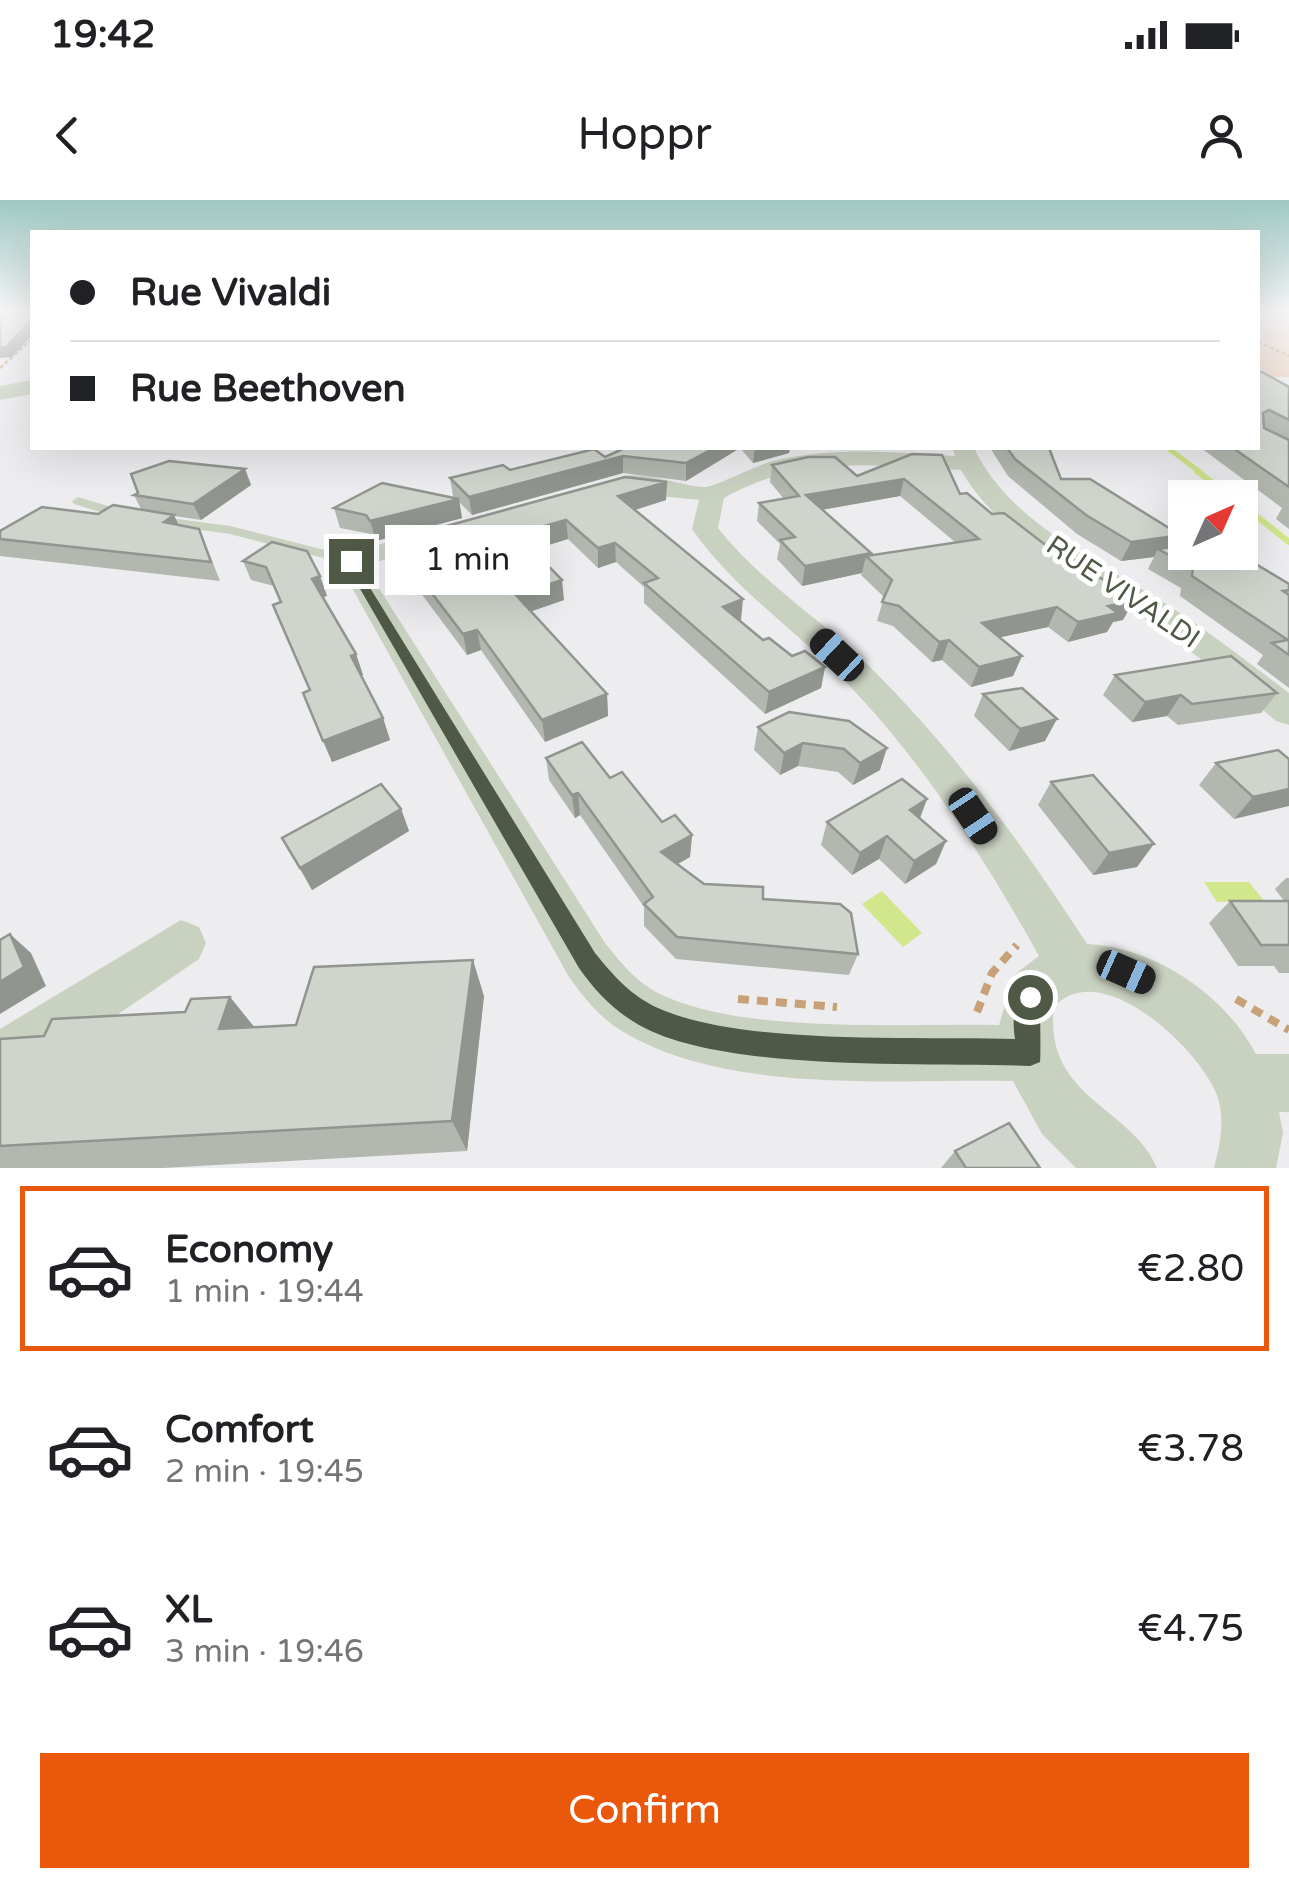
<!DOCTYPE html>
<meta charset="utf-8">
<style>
body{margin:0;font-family:"Varela Round",sans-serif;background:#f2f2f2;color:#202124;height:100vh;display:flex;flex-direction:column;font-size:38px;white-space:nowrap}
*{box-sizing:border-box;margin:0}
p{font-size:32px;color:#757577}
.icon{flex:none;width:55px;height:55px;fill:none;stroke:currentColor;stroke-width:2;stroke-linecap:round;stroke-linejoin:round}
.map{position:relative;height:968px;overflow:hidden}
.side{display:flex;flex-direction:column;background:#fff;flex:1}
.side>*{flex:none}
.hud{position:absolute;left:30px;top:30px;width:1230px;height:220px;border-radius:0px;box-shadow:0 10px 40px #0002;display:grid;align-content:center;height:220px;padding:0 40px;background:#fff}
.needle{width:65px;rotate:45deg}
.fabs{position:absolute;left:1168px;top:280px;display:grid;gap:20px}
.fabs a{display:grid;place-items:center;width:90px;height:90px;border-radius:0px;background:#fff;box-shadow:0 10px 40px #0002;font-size:50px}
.end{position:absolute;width:45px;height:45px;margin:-22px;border:12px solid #505946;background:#fff;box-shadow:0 0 0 5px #fff}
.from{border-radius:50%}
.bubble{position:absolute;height:70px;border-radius:0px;background:#fff;box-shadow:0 10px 40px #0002;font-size:32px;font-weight:600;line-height:70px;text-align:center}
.car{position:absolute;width:30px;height:60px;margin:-30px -15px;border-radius:12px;box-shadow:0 0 8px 2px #0007;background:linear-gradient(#222 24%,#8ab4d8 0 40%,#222 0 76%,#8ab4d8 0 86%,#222 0)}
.hud b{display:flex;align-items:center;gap:35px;height:95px;font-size:38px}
.hud b+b{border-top:2px solid #e0e0e0}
.hud i{width:25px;height:25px;background:#202124}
ul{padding:18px 0 0;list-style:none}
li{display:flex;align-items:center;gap:30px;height:165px;margin:0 20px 15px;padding:0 20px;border:5px solid transparent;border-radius:0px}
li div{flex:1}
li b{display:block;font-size:38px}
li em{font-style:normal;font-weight:600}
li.active{border-color:#ea580c}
li>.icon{width:90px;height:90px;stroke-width:1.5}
.button{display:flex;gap:20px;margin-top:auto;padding:20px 40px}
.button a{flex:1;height:115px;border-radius:0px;background:#ea580c;color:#fff;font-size:40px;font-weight:600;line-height:115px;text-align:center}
.status{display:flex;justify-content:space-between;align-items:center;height:70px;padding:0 50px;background:#fff;direction:ltr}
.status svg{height:28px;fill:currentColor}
header{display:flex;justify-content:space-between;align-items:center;height:130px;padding:0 40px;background:#fff;font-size:45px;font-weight:600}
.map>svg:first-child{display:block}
.green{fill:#ebcfbd}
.water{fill:#d2e68c}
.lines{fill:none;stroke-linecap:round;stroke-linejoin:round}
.stream-far1{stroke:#d2e68c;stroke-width:5}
.stream{stroke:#d2e68c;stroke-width:6}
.path-far1{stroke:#c7a177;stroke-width:2.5;stroke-dasharray:4 2.5;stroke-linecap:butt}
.path{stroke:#c7a177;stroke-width:8;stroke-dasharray:11 8;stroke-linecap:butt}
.service{fill:#c9d1c1;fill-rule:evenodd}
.minor{fill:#c9d1c1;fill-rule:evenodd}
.tertiary{fill:#c9d1c1;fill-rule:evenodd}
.wall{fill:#b2b7af;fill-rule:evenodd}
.shaded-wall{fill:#91958f}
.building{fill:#cfd5cc;stroke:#91958f;stroke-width:2.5}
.route{fill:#505946}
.labels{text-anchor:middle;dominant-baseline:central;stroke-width:10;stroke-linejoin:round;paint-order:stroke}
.street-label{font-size:28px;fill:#505946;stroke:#fff}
</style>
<div class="status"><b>19:42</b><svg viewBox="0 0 49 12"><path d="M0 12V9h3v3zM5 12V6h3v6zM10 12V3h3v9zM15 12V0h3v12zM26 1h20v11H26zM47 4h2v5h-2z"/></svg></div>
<header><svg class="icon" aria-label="back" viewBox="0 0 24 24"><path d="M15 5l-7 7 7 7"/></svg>Hoppr<svg class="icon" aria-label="person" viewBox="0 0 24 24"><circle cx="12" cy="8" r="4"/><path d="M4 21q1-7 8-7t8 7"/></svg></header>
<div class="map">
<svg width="1289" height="968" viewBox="0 0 1289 968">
<rect width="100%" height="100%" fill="#ededf0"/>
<!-- green -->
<rect class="green" x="1258" y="111" width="31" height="66"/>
<!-- water -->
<g class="water">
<polygon points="1204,682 1249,682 1264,701 1217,702"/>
<polygon points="882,691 922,733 903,747 862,704"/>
</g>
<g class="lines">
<!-- stream-far1 -->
<polyline class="stream-far1" points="1168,248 1201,273"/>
<!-- stream -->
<g class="stream">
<polyline points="1197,271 1232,298"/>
<polyline points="1240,303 1289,342"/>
</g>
<!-- path-far1 -->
<g class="path-far1">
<polyline points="1258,142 1289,156"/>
<polyline points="0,168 32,139"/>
</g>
<!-- path -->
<g class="path">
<polyline points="738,799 837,807"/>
<polyline points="1236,799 1289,830"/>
<polyline points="977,812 992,773 1017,745"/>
</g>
<!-- service -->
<g class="service">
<polygon points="78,297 134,314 135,317 129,321 74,304 72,301"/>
<polygon points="155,316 230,326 356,358 358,361 351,365 230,334 150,323 149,320"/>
</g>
<!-- minor -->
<g class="minor">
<path d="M 952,248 L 974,248 C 1009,322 1096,360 1163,402 C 1207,430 1248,462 1289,493 L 1289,525 L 1276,521 C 1237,488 1198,455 1156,426 C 1091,380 1001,341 961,270 C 877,265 798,255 724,298 L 718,328 C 763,385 826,422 876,473 C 957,554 1025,648 1087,744 C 1155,747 1225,795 1256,854 L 1289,854 L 1289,912 L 1279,912 L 1283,933 L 1276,968 L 1214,968 C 1220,944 1225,923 1218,898 C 1203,852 1101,754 1054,807 C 1043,898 1132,907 1157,968 L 1076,968 L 1042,934 L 1013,881 C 895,879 726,895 622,831 C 600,818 584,798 569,777 L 337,361 L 341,355 L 439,328 L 448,330 L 452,336 L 448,342 L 366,365 L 368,371 L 605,743 C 621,763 638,784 662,795 C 748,835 904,823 999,825 L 1014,775 L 1039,756 C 983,655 916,551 833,469 C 785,422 731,385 692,329 L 699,300 L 619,292 L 607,285 C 628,262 678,287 705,287 C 718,286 757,264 777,260 C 836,247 895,252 955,256 Z"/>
<polygon points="181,720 199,727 206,743 199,759 20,881 0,889 0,829"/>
</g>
<!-- tertiary -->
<polygon class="tertiary" points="32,180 32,194 0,200 0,186"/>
</g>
<!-- wall -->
<g class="wall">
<polygon points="1258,172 1289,187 1289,329 1276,319 1282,308 1201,248 1258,248"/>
<polygon points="625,248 790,248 789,253 753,263 740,248 686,281 623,273 472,315 459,302 462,318 376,341 371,334 340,328 334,308 455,298 453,296 450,278 605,257"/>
<polygon points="990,248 1049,248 1061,279 1185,338 1185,352 1289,384 1289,488 1257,464 1263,455 1180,396 1181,388 1148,369 1154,357 1121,361 1077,334 1008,276"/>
<path d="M 912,254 L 960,294 L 1134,400 L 1123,420 L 1113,422 L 1107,432 L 1068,442 L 1048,427 L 1000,437 L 1022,456 L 1013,476 L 971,487 L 942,460 L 932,462 L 893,426 L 877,421 L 884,397 L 861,375 L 862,373 L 802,386 L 777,359 L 780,344 L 757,321 L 759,303 L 784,299 L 770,282 L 772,265 L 857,276 ZM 900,296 L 955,342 L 871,355 L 871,353 L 822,310 Z"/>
<polygon points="245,269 251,285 201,320 174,316 179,325 207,348 220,381 0,356 0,331 98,314 141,309 134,295"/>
<polygon points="667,282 666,300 635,310 741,420 739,420 763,440 792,456 825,467 821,488 765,514 644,403 644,387 616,362 598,368 568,339 532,350 564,400 531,411 607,494 608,516 545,542 481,450 467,455 397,361 392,341"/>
<polygon points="243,361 320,376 327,396 323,397 356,454 363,475 361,475 383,518 390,540 332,562 310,490 274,386 251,380"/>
<polygon points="1115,475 1277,493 1261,513 1178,525 1167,516 1132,522 1103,495"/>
<polygon points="983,494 1045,541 1009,551 974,516"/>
<polygon points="789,512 880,570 853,585 838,572 798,566 780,575 754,550 758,527"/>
<polygon points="546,558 610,578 662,622 692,635 690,657 678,664 704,684 763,699 858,754 849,775 676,759 644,726 644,707 580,615 575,618 549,580"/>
<polygon points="1289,559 1234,619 1199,585 1216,563"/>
<polygon points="1051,582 1137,667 1093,675 1038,605"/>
<polygon points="927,599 920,619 946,641 936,664 905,684 879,659 852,675 821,645 827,622"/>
<polygon points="401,609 409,631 312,690 282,638"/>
<polygon points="1286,678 1289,678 1289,773 1279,773 1274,766 1238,766 1209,723 1230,701 1284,701 1275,689"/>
<polygon points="484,796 467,951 163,968 0,968 0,839 44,836 185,812 230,797 254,827 296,825"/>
<polygon points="955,951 1040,968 941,968"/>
</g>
<!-- shaded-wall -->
<g class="shaded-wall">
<polygon points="32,120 32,135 12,157 0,158 0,148"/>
<polygon points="714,248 740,248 686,281 686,263"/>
<polygon points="755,248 790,248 789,253 753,263"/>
<polygon points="623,256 623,273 472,315 469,297"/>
<polygon points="245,269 251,285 201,320 193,304"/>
<polygon points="904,279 900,296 803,313 806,295"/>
<polygon points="667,282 666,300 619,315 618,296"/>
<polygon points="459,299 462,318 376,341 370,321"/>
<polygon points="174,315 182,333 164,322"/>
<polygon points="566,320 568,339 519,354 517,334"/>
<polygon points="1175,336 1166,353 1158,349 1154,357 1121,361 1131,342"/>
<polygon points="615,343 616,362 598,368 598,348"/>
<polygon points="871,353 870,360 866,356 862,373 802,386 805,366"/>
<polygon points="320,376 327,396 319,398 312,379"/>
<polygon points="562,380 564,400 518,416 516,395"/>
<polygon points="743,399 741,420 721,427 723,407"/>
<polygon points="1134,400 1123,420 1113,422 1107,432 1068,442 1078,422 1108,406"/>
<polygon points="1057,407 1048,427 975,443 982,423"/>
<polygon points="477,430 481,450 467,455 463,434"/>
<polygon points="949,440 942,460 932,462 939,442"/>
<polygon points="356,454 363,475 358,476 351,456"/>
<polygon points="1022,456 1013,476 971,487 979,467"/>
<polygon points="825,467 821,488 765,514 769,492"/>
<polygon points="607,494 608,516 545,542 542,520"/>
<polygon points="1181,495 1167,516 1132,522 1145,502"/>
<polygon points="383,518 390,540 332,562 323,541"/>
<polygon points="1057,519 1045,541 1009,551 1020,529"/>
<polygon points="803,543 798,566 780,575 784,553"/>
<polygon points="887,548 880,570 853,585 860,563"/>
<polygon points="1289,589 1289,606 1234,619 1253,597"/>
<polygon points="578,593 580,615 575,618 572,595"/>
<polygon points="927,599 918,622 910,610"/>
<polygon points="401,609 409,631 312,690 300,668"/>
<polygon points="692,635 690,657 660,674 661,652"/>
<polygon points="887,636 879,659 852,675 860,653"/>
<polygon points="946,641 936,664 905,684 914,661"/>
<polygon points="1154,644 1137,667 1093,675 1109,653"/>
<polygon points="10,734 31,753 46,786 0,814 0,782"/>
<polygon points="473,760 484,796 467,951 452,921"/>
<polygon points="230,797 259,833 219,829"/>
</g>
<!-- building -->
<g class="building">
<polygon points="0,111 32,111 32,120 6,147 0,148"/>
<polygon points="1258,172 1262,172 1289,187 1289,220 1269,210 1263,213 1264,228 1289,240 1289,287 1233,248 1258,248"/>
<polygon points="625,248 714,248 686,263 623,256 469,297 450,278 503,265 510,270 594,249 605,257"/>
<polygon points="1007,248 1049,248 1061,279 1090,279 1185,338 1185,352 1236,352 1289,384 1289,390 1283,391 1289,395 1289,455 1272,443 1288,440 1192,376 1193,368 1158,349 1173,347 1175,336 1131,342 1086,315 1015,259"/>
<polygon points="912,254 942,255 960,294 967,293 992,314 1004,313 1052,350 1057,349 1134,400 1108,406 1118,413 1078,422 1057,407 982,423 1022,456 979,467 949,440 939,442 899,406 882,402 892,380 866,356 979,339 904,279 806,295 871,353 805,366 780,340 795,337 759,303 799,296 772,265 808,257 835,257 857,276"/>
<polygon points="169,261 245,269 193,304 134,295 138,293 131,274"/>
<polygon points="625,277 667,282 618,296 743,399 723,407 763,440 769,438 792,456 805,451 825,467 769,492 644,383 658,378 615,343 598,348 566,320 517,334 562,380 516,395 607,494 542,520 477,430 463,434 392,341"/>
<polygon points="382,283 459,299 370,321 366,315 334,308"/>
<polygon points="113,305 174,315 164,322 199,329 211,362 0,339 0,331 42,307 98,314"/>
<polygon points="272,342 307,351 320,376 312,379 356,454 351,456 383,518 323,541 303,493 310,490 273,405 281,402 266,367 243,361"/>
<polygon points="1231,456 1277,493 1192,504 1181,495 1145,502 1115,475"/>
<polygon points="1022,488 1057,519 1020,529 983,494"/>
<polygon points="789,512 849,521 887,548 860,563 844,549 803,543 784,553 758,527"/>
<polygon points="582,542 610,578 622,572 662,622 675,615 692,635 661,652 704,684 763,687 763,699 840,704 851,713 858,754 677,737 644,704 653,697 578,593 572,595 546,558"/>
<polygon points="1278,550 1289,559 1289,589 1253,597 1216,563"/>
<polygon points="1093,575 1154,644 1109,653 1051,582"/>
<polygon points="902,579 927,599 910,610 946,641 914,661 887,636 860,653 827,622"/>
<polygon points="381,584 401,609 300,668 282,638"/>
<polygon points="1230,701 1289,701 1289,745 1261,745"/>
<polygon points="10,734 24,767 0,782 0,740"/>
<polygon points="473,760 452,921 0,946 0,839 44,836 52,819 185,812 191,799 230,797 219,829 296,825 314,767"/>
<polygon points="1009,923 1040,968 966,968 955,951"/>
</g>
<!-- sky -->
<linearGradient id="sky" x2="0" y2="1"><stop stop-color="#9fc8c3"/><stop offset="0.45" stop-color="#f7f7f8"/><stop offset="1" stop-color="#f7f7f8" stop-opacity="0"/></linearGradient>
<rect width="1289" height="247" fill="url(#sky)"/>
<!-- route -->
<path class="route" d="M 351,357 L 595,753 C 613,775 631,796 658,808 C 742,846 918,836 1015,839 C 1012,820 1014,806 1021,788 L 1030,785 L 1039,788 C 1040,792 1041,858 1040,862 L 1030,866 C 929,862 724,873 639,825 C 613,810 596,792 579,768 L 344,361 Z"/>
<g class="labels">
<!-- street labels -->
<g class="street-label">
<text transform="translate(1123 392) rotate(34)">RUE VIVALDI</text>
</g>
</g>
</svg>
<div class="fabs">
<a><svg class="needle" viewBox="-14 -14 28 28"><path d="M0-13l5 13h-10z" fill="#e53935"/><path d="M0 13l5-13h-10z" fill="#757577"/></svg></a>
</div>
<i class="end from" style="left:1030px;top:797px"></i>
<i class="end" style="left:351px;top:361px"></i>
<div class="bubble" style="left:385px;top:325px;width:165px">1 min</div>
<i class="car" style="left:837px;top:455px;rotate:313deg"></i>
<i class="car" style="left:973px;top:616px;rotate:146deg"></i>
<i class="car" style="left:1126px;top:772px;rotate:114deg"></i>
<div class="hud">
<b><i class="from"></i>Rue Vivaldi</b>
<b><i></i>Rue Beethoven</b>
</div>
</div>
<section class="side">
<ul>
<li class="active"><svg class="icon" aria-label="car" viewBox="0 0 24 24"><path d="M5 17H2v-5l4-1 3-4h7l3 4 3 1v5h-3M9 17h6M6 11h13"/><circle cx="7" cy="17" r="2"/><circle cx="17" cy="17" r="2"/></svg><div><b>Economy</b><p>1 min · 19:44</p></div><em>€2.80</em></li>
<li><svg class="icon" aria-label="car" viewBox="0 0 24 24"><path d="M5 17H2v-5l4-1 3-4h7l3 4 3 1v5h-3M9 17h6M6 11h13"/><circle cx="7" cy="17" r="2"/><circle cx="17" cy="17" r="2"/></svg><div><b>Comfort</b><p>2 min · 19:45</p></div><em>€3.78</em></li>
<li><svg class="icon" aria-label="car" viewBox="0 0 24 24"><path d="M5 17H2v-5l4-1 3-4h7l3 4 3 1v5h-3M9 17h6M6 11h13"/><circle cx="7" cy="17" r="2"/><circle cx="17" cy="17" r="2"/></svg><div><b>XL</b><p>3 min · 19:46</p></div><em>€4.75</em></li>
</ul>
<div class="button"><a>Confirm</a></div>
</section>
